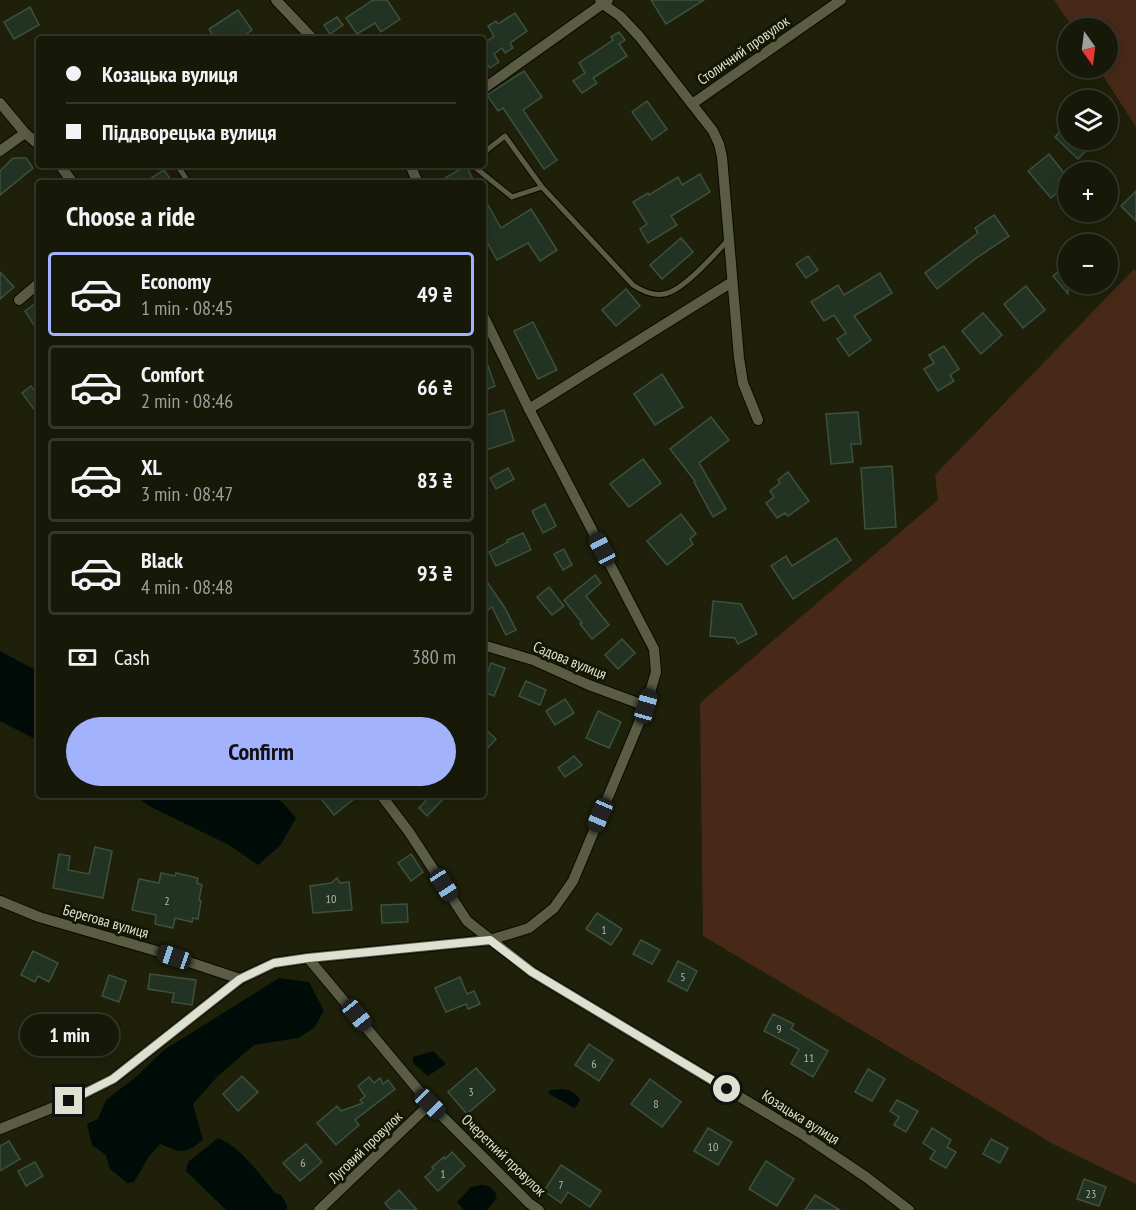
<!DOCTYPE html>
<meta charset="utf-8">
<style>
body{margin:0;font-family:"PT Sans Narrow",sans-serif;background:#232516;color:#f1f3f6;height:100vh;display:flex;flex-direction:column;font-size:22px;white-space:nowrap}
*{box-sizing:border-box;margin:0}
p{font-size:20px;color:#9ea09c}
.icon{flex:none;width:33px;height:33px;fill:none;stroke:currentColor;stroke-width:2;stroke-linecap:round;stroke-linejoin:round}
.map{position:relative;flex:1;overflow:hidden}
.side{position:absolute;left:36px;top:180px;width:450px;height:618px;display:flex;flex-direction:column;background:#161808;border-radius:6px;box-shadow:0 3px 15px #0003,0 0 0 2px #353729}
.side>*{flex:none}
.hud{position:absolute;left:36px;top:36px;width:450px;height:132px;border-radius:6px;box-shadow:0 3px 15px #0003,0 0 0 2px #353729;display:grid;align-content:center;height:132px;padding:0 30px;background:#161808}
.needle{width:39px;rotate:166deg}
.tools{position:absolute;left:1058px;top:18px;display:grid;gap:12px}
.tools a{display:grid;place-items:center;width:60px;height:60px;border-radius:50%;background:#161808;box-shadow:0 3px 15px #0003,0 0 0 2px #353729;font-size:30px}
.end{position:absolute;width:27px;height:27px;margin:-14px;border:8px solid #dee0d2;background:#111;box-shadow:0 0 0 3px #111}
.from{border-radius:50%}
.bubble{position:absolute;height:42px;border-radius:21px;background:#161808;box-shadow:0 3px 15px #0003,0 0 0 2px #353729;font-size:20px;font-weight:700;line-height:42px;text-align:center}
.car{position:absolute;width:18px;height:36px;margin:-18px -9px;border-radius:8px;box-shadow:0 0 4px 2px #0007;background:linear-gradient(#222 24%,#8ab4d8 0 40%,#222 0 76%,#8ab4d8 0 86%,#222 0)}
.hud b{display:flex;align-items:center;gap:21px;height:57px;font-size:22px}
.hud b+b{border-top:2px solid #353729}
.hud i{width:15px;height:15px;background:#f1f3f6}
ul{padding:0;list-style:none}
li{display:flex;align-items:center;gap:18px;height:84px;margin:0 12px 9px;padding:0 18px;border:3px solid #353729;border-radius:6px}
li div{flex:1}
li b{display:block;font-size:22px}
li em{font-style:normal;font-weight:700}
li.on{border-color:#a3b2fd}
li>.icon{width:54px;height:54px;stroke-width:1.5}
h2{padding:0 30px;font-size:27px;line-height:72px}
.pay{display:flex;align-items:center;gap:15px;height:66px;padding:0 30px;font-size:22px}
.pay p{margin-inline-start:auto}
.cta{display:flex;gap:12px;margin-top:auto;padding:12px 30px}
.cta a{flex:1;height:69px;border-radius:36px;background:#a3b2fd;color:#111;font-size:24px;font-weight:700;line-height:69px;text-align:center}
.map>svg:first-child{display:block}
.green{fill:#482918}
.water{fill:#000c08}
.building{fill:#223323;stroke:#3e503e;stroke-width:1.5}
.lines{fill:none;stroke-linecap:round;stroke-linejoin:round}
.service-casing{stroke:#090900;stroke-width:7}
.minor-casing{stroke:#090900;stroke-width:12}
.service{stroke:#5a5c44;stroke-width:5}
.minor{stroke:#5a5c44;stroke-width:10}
.route{stroke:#dee0d2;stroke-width:8}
.labels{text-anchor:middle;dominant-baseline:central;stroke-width:6;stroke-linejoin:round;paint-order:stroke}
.number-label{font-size:12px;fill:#afb5a6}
.street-label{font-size:15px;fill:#dee0d2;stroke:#151703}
</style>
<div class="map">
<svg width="1136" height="1210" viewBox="0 0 1136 1210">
<rect width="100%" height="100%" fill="#1e200a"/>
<!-- green -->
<g class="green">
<polygon points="1054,0 1136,0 1136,127 1098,68 1107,68 1107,28 1073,28"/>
<polygon points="1134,269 1136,271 1136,1184 1055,1145 703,936 700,703 938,500 935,475"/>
</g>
<!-- water -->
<g class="water">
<polygon points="0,651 39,672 39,741 0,721"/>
<polygon points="133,795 269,795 282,802 296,818 280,846 258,865 229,845 153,808"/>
<path d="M 279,978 L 309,982 L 324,1011 L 314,1028 L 298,1038 L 254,1045 L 217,1077 L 193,1104 L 203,1140 C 183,1155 183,1153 160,1144 L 148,1158 L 134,1182 L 127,1183 L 110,1169 L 106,1155 L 92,1145 L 87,1124 L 98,1119 L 106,1100 L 136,1077 L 164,1050 Z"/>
<polygon points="433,1051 446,1064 428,1076 413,1063 413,1057"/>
<path d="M 562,1089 C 570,1090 574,1092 580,1099 L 577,1106 L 574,1108 L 548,1093 L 550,1090 Z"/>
<path d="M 218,1138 C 240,1146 261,1176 276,1194 L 281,1195 L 287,1205 L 287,1210 L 226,1210 L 186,1171 L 188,1162 Z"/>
<polygon points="481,1185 489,1186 495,1192 497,1198 487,1210 464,1210 457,1202 471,1187"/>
</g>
<!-- building -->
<g class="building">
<polygon points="373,0 387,0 400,19 381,32 375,23 357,34 346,18"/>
<polygon points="651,0 704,0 666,24"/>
<polygon points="30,7 39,25 14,39 4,22"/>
<polygon points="238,10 252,30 239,39 215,39 209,29"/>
<polygon points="515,13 527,31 510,43 513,48 505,53 502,48 494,54 499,62 490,68 484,60 483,61 483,38 486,42 494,36 488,26 496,21 498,24"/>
<polygon points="337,17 343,25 330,34 324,25"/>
<polygon points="619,32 625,40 619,44 627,56 593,78 597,83 582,93 573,81 585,73 579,63 613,40 611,37"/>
<polygon points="524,71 542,97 523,110 557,160 544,169 503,108 498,111 487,95"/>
<polygon points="647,101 667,129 652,140 632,112"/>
<polygon points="1068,123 1068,140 1097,140 1078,159 1055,137"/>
<polygon points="1049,154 1068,178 1068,184 1051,198 1028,171"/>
<polygon points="13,158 26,158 33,168 0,195 0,171"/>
<polygon points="466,166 475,183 436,183"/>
<polygon points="164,170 173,183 143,183"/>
<polygon points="700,174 710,192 671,216 677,225 648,243 640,229 647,224 633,202 648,193 649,195 678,177 682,185"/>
<polygon points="1136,191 1136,221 1121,206"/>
<polygon points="483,196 501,228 531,209 557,250 540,261 528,243 497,260 483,235"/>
<polygon points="994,215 1009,236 975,259 937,289 925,273 978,233 975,228"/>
<polygon points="681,238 693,252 662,279 650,265"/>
<polygon points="808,256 818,270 806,278 796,264"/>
<polygon points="1068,263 1068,294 1053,276"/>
<polygon points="0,272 14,287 0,299"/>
<polygon points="880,273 892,293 854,316 871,340 849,356 837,339 846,333 834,315 824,321 811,302 838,285 844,295"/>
<polygon points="1026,286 1045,310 1023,328 1004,304"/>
<polygon points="626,289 640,306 616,326 602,310"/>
<polygon points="39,301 39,333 25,311"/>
<polygon points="983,313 1002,335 981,354 962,331"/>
<polygon points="533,322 557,370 538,379 514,331"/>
<polygon points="944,346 959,369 950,375 954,381 938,391 924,369 934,363 929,355"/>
<polygon points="483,357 485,357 495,386 483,391"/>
<polygon points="662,374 683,407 655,425 634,394"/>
<polygon points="31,386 39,396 39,416 22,393"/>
<polygon points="504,410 514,441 483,451 483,416"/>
<polygon points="858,412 861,444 851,444 853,462 831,464 826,414"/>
<polygon points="711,417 729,440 699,463 726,509 713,517 694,482 695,481 670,449"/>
<polygon points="643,459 661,483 629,507 610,484"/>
<polygon points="892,466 896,527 865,529 861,468"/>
<polygon points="508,468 514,479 496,489 490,478"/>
<polygon points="788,472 809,501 788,516 785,513 777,518 766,503 774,497 770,491 780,483 778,480"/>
<polygon points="545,504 556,526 543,533 532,511"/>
<polygon points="681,514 696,534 690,539 693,544 667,565 647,541"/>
<polygon points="523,533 531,550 496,566 489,552 508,542 507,540"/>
<polygon points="836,538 851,560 793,599 771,566 786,556 792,566"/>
<polygon points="564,549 572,565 563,570 554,554"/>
<polygon points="595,575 601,583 586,596 609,625 592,639 580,624 582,623 564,600"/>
<polygon points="483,576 505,608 516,630 506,635 492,607 483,613"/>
<polygon points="549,587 564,606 552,615 537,597"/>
<polygon points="713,601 741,604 757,634 738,644 735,638 710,636"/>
<polygon points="622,639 635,653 618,669 605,655"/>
<polygon points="564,656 584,665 580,673 561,664"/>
<polygon points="491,663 505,668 494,696 483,692 483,685"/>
<polygon points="526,681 546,690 540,705 519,696"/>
<polygon points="565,699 574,713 555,725 546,711"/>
<polygon points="598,711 621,722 609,748 586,738"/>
<polygon points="483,727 496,739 483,753"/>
<polygon points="574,756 582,765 565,777 558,768"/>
<polygon points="318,795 359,795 334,815"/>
<polygon points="431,795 447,795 427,816 419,808"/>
<polygon points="95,847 112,851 103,898 53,888 59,854 70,856 68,870 89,874"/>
<polygon points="411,854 423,872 411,881 398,863"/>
<polygon points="161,873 175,876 176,873 198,878 197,883 202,885 199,900 201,901 198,919 193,918 192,922 175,918 173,928 155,924 156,915 132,910 139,879 159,883"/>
<polygon points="337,878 340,883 349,882 352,910 313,913 310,886 331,883"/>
<polygon points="407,904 408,922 382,923 381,905"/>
<polygon points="597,913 622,929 611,945 586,929"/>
<polygon points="641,940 660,950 652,964 633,954"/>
<polygon points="33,951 58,963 49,982 38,976 35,982 21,975"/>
<polygon points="678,961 697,971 687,991 668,981"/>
<polygon points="150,974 196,980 192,1005 172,1002 174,993 148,989"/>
<polygon points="109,975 126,981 119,1002 102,996"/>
<polygon points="460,977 467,994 474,991 480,1004 468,1009 466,1004 446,1012 435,988"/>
<polygon points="773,1014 794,1024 791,1029 828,1051 813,1077 791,1064 799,1049 764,1031"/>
<polygon points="589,1044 613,1060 599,1081 575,1065"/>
<polygon points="476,1068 495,1090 467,1114 448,1092"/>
<polygon points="868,1069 885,1079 872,1101 855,1092"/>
<polygon points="242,1076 258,1092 238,1111 223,1094"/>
<polygon points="369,1077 374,1083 380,1078 383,1084 388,1080 395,1089 355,1120 359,1125 336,1145 317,1123 337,1106 341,1111 363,1103 360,1100 365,1096 358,1086"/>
<polygon points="650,1079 681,1102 662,1127 631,1104"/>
<polygon points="897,1100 918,1111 906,1132 894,1125 899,1117 890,1111"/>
<polygon points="708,1128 732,1142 718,1165 694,1151"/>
<polygon points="932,1128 951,1140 947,1147 956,1152 946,1168 930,1159 935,1151 923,1143"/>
<polygon points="991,1139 1008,1148 1000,1163 983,1154"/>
<polygon points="9,1141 20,1159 0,1171 0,1146"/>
<polygon points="306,1144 322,1162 300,1181 283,1163"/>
<polygon points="452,1152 465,1166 438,1191 425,1177 434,1169 432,1167 444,1157 445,1159"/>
<polygon points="766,1161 794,1179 777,1206 749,1189"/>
<polygon points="35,1162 43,1176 26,1186 18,1171"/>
<polygon points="561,1165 601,1191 590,1207 568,1192 561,1203 544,1191"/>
<polygon points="1084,1179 1106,1187 1099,1206 1077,1199"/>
<polygon points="399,1190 417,1210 391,1210 385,1203"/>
<polygon points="815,1195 840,1210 805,1210"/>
</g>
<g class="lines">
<defs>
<g id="service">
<path d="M 483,153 L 505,136 L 542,187 L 633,285 C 642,291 653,296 664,294 C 683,291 714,255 728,240"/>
<polyline points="177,165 189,183"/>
<polyline points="472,165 512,197 542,187"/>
</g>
<g id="minor">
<polyline points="276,0 313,39"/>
<polyline points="600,0 603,4 620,16 639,36 713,131 719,144 722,157 739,358 743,383 758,420"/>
<polyline points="483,89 608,0"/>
<polyline points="0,103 25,133 39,145"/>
<polyline points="692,104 841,0"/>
<polyline points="0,151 25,133"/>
<polyline points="60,165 73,183"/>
<polyline points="410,165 418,183"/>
<polyline points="19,300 39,283"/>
<polyline points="529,409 732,282"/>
<polyline points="483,645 533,660 589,685 646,706"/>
<polyline points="381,795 409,832 467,921 532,972 805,1136 866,1177 909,1210"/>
<polyline points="0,901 39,917 153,950 240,979"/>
<polyline points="308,958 430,1104 529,1203 539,1210"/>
<polyline points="0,1129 69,1101 113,1079 240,979 274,963 308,958 490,940 529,928 554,908 573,881 646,706 656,672 654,649 529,409 483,315"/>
<polyline points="319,1210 430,1104"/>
</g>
</defs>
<!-- service casing -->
<use href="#service" class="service-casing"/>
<!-- minor casing -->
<use href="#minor" class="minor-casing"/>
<!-- service -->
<use href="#service" class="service"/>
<!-- minor -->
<use href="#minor" class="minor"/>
</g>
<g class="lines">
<!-- route -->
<polyline class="route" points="69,1101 113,1079 240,979 274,963 308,958 490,940 532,972 727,1089"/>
</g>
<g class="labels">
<!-- number labels -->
<g class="number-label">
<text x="331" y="898">10</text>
<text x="167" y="900">2</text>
<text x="604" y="929">1</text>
<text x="683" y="976">5</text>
<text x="779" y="1028">9</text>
<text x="809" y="1057">11</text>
<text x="594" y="1063">6</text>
<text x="471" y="1091">3</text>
<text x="656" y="1103">8</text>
<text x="713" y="1146">10</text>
<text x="303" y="1162">6</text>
<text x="443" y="1173">1</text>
<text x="561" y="1184">7</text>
<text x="1091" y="1193">23</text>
</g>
<!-- street labels -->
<g class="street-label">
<text transform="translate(743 50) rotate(-35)">Столичний провулок</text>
<text transform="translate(570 660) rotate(22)">Садова вулиця</text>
<text transform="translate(106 921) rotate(16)">Берегова вулиця</text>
<text transform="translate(801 1117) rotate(32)">Козацька вулиця</text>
<text transform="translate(365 1147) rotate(-44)">Луговий провулок</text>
<text transform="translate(504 1155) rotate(44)">Очеретний провулок</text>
</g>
</g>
</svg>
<div class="tools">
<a><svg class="needle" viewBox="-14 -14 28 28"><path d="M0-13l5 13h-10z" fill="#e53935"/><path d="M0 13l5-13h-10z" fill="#9ea09c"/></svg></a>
<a><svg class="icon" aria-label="layers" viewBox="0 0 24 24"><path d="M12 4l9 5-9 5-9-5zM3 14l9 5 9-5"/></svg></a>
<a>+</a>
<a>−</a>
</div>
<i class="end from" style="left:727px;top:1089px"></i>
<i class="end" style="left:69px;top:1101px"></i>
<div class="bubble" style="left:20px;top:1014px;width:99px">1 min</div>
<i class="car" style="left:602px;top:549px;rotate:332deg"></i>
<i class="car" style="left:646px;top:706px;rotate:16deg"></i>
<i class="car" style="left:600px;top:815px;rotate:203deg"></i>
<i class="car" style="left:444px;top:885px;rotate:147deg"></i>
<i class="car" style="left:174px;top:957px;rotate:289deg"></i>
<i class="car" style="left:357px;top:1015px;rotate:141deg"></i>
<i class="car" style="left:430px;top:1104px;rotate:135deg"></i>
<div class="hud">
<b><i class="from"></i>Козацька вулиця</b>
<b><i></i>Піддворецька вулиця</b>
</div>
<section class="side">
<h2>Choose a ride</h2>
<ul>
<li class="on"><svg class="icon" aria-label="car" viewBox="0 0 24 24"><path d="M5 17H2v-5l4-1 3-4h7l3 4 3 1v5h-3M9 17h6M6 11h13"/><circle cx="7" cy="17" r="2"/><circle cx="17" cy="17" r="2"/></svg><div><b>Economy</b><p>1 min · 08:45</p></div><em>49 ₴</em></li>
<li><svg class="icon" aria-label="car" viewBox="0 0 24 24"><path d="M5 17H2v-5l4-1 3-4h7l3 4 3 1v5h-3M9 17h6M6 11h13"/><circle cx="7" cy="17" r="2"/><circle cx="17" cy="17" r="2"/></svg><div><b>Comfort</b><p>2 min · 08:46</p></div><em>66 ₴</em></li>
<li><svg class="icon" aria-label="car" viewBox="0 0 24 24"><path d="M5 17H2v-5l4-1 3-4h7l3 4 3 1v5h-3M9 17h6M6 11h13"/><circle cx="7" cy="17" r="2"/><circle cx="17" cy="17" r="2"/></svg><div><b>XL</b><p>3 min · 08:47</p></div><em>83 ₴</em></li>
<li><svg class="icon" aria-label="car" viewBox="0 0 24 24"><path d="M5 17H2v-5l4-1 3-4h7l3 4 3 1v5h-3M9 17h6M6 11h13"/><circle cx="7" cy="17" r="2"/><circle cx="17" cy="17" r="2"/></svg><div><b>Black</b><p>4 min · 08:48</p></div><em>93 ₴</em></li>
</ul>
<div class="pay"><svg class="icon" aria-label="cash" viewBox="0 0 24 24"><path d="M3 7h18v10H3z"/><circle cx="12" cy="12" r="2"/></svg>Cash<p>380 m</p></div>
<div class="cta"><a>Confirm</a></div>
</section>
</div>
